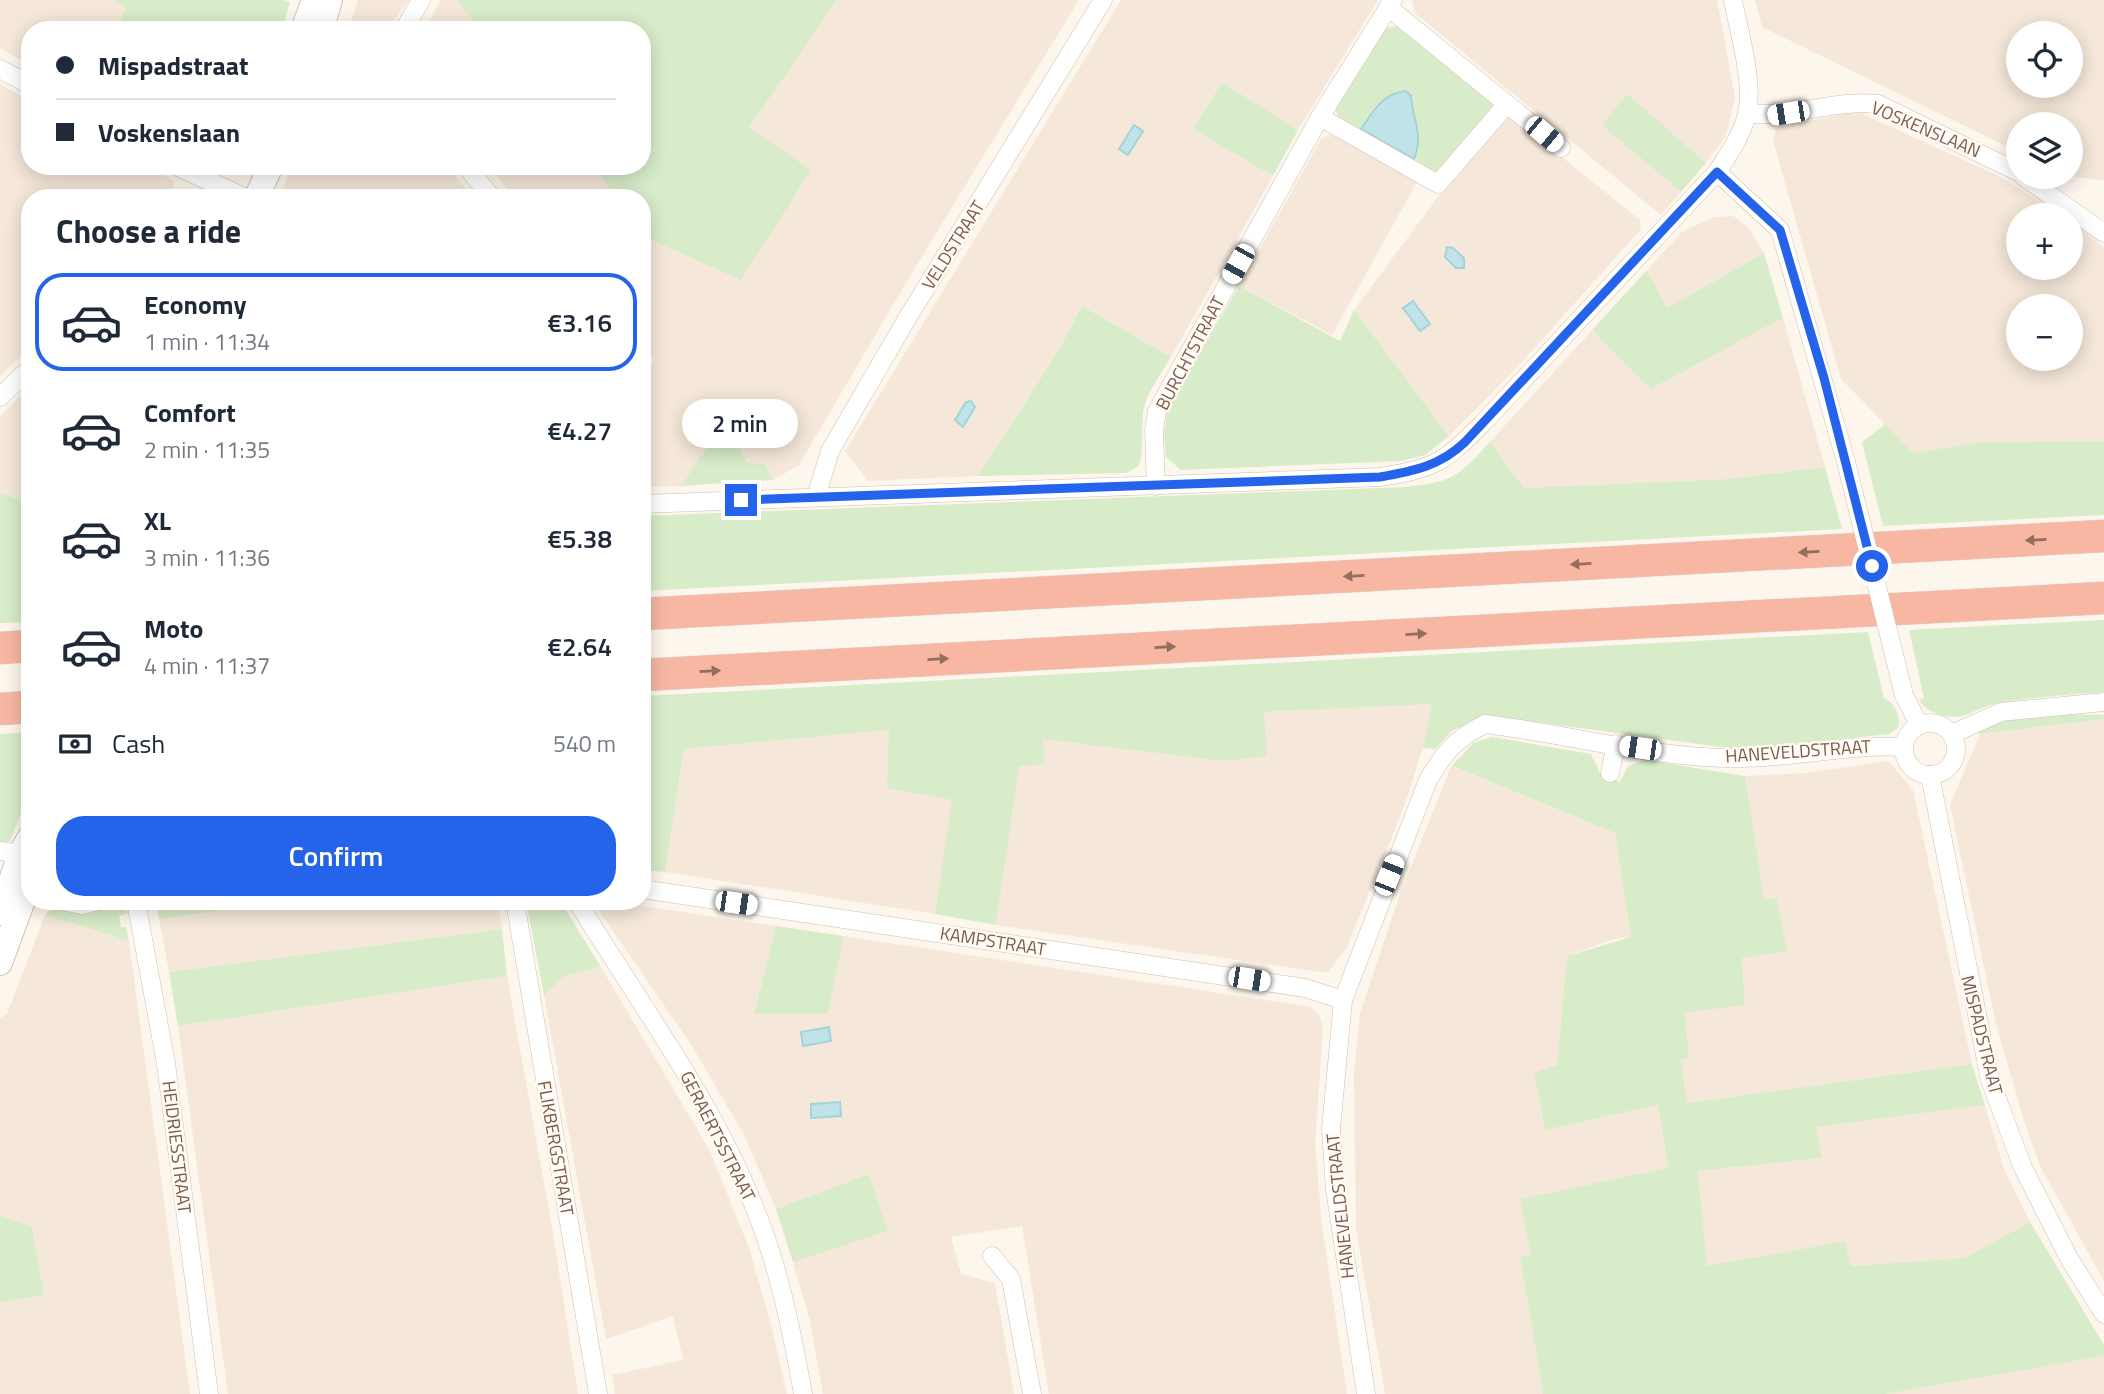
<!DOCTYPE html>
<meta charset="utf-8">
<style>
body{margin:0;font-family:"Titillium Web",sans-serif;background:#f2f2f3;color:#1f2937;height:100vh;display:flex;flex-direction:column;font-size:26px;white-space:nowrap}
*{box-sizing:border-box;margin:0}
p{font-size:23px;color:#747a83}
.icon{flex:none;width:38px;height:38px;fill:none;stroke:currentColor;stroke-width:2;stroke-linecap:round;stroke-linejoin:round}
.map{position:relative;flex:1;overflow:hidden}
.drawer{position:absolute;left:21px;top:189px;width:630px;height:721px;display:flex;flex-direction:column;background:#fff;border-radius:28px;box-shadow:0 4px 18px #0003}
.drawer>*{flex:none}
.top-card{position:absolute;left:21px;top:21px;width:630px;height:154px;border-radius:28px;box-shadow:0 4px 18px #0003;display:grid;align-content:center;height:154px;padding:0 35px;background:#fff}
.tools{position:absolute;left:2006px;top:21px;display:grid;gap:14px}
.tools a{display:grid;place-items:center;width:77px;height:77px;border-radius:50%;background:#fff;box-shadow:0 4px 18px #0003;font-size:35px}
.end{position:absolute;width:32px;height:32px;margin:-16px;border:9px solid #2563eb;background:#fff;box-shadow:0 0 0 4px #fff}
.from{border-radius:50%}
.bubble{position:absolute;height:49px;border-radius:24px;background:#fff;box-shadow:0 4px 18px #0003;font-size:23px;font-weight:600;line-height:49px;text-align:center}
.car{position:absolute;width:21px;height:42px;margin:-21px -10px;border-radius:9px;box-shadow:0 0 5px 2px #0007;background:linear-gradient(#fff 24%,#345 0 40%,#fff 0 76%,#345 0 86%,#fff 0)}
.top-card b{display:flex;align-items:center;gap:24px;height:66px;font-size:26px}
.top-card b+b{border-top:2px solid #e0e1e3}
.top-card i{width:18px;height:18px;background:#1f2937}
ul{padding:0;list-style:none}
li{display:flex;align-items:center;gap:21px;height:98px;margin:0 14px 10px;padding:0 21px;border:4px solid transparent;border-radius:28px}
li div{flex:1}
li b{display:block;font-size:26px}
li em{font-style:normal;font-weight:600}
li.current{border-color:#2563eb}
li>.icon{width:63px;height:63px;stroke-width:1.5}
h2{padding:0 35px;font-size:32px;line-height:84px}
.pay{display:flex;align-items:center;gap:18px;height:77px;padding:0 35px;font-size:26px}
.pay p{margin-inline-start:auto}
.primary-button{display:flex;gap:14px;margin-top:auto;padding:14px 35px}
.primary-button a{flex:1;height:80px;border-radius:28px;background:#2563eb;color:#fff;font-size:28px;font-weight:600;line-height:80px;text-align:center}
.map>svg:first-child{display:block}
.residential{fill:#f5e8da;fill-rule:evenodd}
.green{fill:#d8ecc9;fill-rule:evenodd}
.water{fill:#bfe3e8;stroke:#a5d3da;stroke-width:2}
.lines{fill:none;stroke-linecap:round;stroke-linejoin:round}
.minor-casing{stroke:#d1beb0;stroke-width:19}
.secondary-casing{stroke:#d6c0b0;stroke-width:26}
.motorway-casing{stroke:#dad1cd;stroke-width:33}
.minor{stroke:#fff;stroke-width:18}
.secondary{stroke:#fff;stroke-width:24}
.motorway{stroke:#f7b7a3;stroke-width:32}
.minor-bridge-casing{stroke:#d1beb0;stroke-width:19;stroke-linecap:butt}
.minor-bridge{stroke:#fff;stroke-width:18}
.oneway{fill:#936e5e}
.route{stroke:#2563eb;stroke-width:9}
.labels{text-anchor:middle;dominant-baseline:central;stroke-width:5;stroke-linejoin:round;paint-order:stroke}
.street-label{font-size:18px;fill:#7a5c4d;stroke:#fffaf3}
</style>
<div class="map">
<svg width="2104" height="1394" viewBox="0 0 2104 1394">
<rect width="100%" height="100%" fill="#fdf6ec"/>
<!-- residential -->
<g class="residential">
<polygon points="0,0 114,0 126,7 114,30 30,30 30,65 0,48"/>
<polygon points="358,0 409,0 386,30 348,30"/>
<polygon points="441,0 456,0 481,30 424,30"/>
<polygon points="837,0 1079,0 910,276 799,465 773,480 765,466 708,447 681,486 642,487 642,377 655,360 642,351 642,229 651,240 740,279 749,128"/>
<polygon points="1121,0 1378,0 1298,130 1222,82 1193,129 1273,176 1171,357 1082,306 1057,353 978,476 868,481 845,451"/>
<polygon points="1412,0 1717,0 1735,97 1726,136 1706,163 1627,95 1603,124 1681,192 1661,215 1415,13"/>
<path d="M 1755,0 L 2104,0 L 2104,181 L 2070,176 L 2070,124 L 2018,124 L 2018,152 L 1762,27 ZM 2018,33 L 2070,33 L 2070,86 L 2018,86 Z"/>
<polygon points="0,84 30,101 30,166 148,166 174,181 174,198 30,198 30,347 0,376"/>
<path d="M 1856,111 L 1999,176 L 2062,215 L 2018,215 L 2018,268 L 2070,268 L 2070,220 L 2104,248 L 2104,441 L 1979,442 L 1913,453 L 1841,379 L 1773,141 L 1776,128 ZM 2018,306 L 2070,306 L 2070,359 L 2018,359 Z"/>
<polygon points="1508,114 1640,220 1641,229 1524,360 1449,436 1354,310 1440,194"/>
<polygon points="1332,134 1417,182 1332,335 1239,286 1321,139"/>
<polygon points="292,166 447,166 473,198 279,198"/>
<polygon points="488,166 592,166 617,198 514,198"/>
<polygon points="1733,216 1748,227 1764,253 1667,308 1647,270 1682,232 1714,217"/>
<polygon points="1783,318 1825,467 1727,479 1524,488 1490,442 1592,330 1651,389"/>
<polygon points="30,387 30,502 0,493 0,416"/>
<polygon points="1432,704 1428,732 1404,807 1347,947 1328,973 996,925 1019,766 1042,739 1264,712"/>
<polygon points="2104,719 2104,1281 2040,1166 2024,1121 1996,1024 1950,805 1980,734"/>
<polygon points="889,730 953,800 935,914 665,872 684,749"/>
<polygon points="1888,761 1913,790 1972,1064 1687,1103 1681,1059 1689,1057 1685,1013 1745,1005 1742,958 1787,951 1777,899 1764,900 1745,776 1806,773"/>
<polygon points="1451,766 1615,833 1631,937 1614,939 1567,956 1557,1066 1534,1074 1545,1130 1658,1105 1668,1168 1531,1255 1520,1257 1543,1394 1385,1394 1356,1229 1354,1076 1360,1013 1399,897"/>
<polygon points="292,901 497,901 502,929 169,972 159,919"/>
<polygon points="616,902 776,926 754,1013 828,1014 844,936 1311,1007 1320,1016 1323,1029 1315,1143 1322,1225 1347,1394 1049,1394 1022,1226 951,1237 961,1274 995,1283 1014,1394 823,1394 810,1321 793,1262 887,1231 869,1174 776,1209 744,1135 692,1046 600,912"/>
<polygon points="45,915 129,941 190,1394 0,1394 0,1303 44,1295 32,1226 0,1216 0,1018 7,1014"/>
<polygon points="601,967 710,1151 749,1248 772,1328 787,1394 615,1394 612,1375 683,1360 673,1316 606,1339 544,995 564,976"/>
<polygon points="507,976 553,1233 578,1394 228,1394 178,1026"/>
<polygon points="1985,1105 2004,1169 2030,1222 1964,1258 1851,1266 1845,1241 1707,1267 1698,1171 1822,1158 1816,1127"/>
<polygon points="2104,1356 2104,1394 1886,1394"/>
</g>
<!-- green -->
<g class="green">
<polygon points="114,0 284,0 290,2 282,30 115,30 126,7"/>
<polygon points="456,0 837,0 749,128 811,170 741,280 651,240 642,229 642,198 617,198 592,166 642,166 642,30 481,30"/>
<path d="M 1399,25 L 1493,100 L 1494,106 L 1440,171 L 1430,172 L 1340,121 L 1335,108 L 1379,36 L 1386,28 ZM 1393,93 L 1411,96 L 1413,117 L 1419,133 Z"/>
<polygon points="1222,82 1298,130 1273,176 1193,129"/>
<polygon points="1627,94 1706,163 1681,192 1602,125"/>
<polygon points="1764,253 1783,318 1651,389 1592,330 1647,270 1667,308"/>
<polygon points="1239,286 1340,341 1354,310 1449,436 1425,455 1401,461 1181,470 1166,457 1164,436 1167,410"/>
<path d="M 1082,306 L 1171,357 C 1161,375 1144,395 1143,416 C 1141,434 1144,449 1139,466 L 1126,473 L 978,476 L 1057,353 Z"/>
<polygon points="1885,424 1913,453 1979,442 2104,441 2104,515 1883,526 1862,442"/>
<polygon points="729,430 746,461 765,465 773,480 681,486 708,446"/>
<path d="M 1490,442 L 1524,488 L 1727,479 L 1825,467 L 1842,529 L 642,591 L 642,516 L 1405,487 C 1453,482 1458,477 1490,442 Z"/>
<polygon points="0,493 30,502 30,622 0,623"/>
<path d="M 2104,620 L 2104,692 C 2067,695 2030,697 1994,704 C 1979,707 1967,718 1952,717 C 1939,716 1926,711 1919,700 L 1924,698 L 1909,630 Z"/>
<path d="M 1868,632 L 1884,698 C 1896,704 1901,716 1898,728 L 1889,734 L 1743,750 L 1491,716 L 1453,730 L 1435,749 L 1423,748 L 1432,704 L 1264,712 L 1267,756 L 1224,761 L 1043,739 L 1045,764 L 1019,766 L 996,925 L 935,914 L 952,800 L 887,788 L 889,730 L 684,749 L 665,872 L 642,870 L 642,696 Z"/>
<polygon points="2055,714 2104,715 2104,719 1980,734 1976,730 1993,722"/>
<polygon points="30,732 30,791 10,841 0,843 0,734"/>
<polygon points="1492,737 1591,754 1600,773 1620,782 1628,766 1645,760 1745,776 1764,899 1777,899 1787,951 1742,958 1745,1005 1685,1013 1689,1058 1681,1060 1687,1103 1972,1064 1985,1105 1816,1127 1822,1158 1698,1171 1707,1266 1845,1241 1851,1266 1964,1258 2030,1222 2104,1345 2104,1356 1886,1394 1543,1394 1520,1257 1531,1255 1520,1199 1668,1168 1658,1105 1545,1130 1534,1073 1557,1065 1567,956 1631,937 1615,833 1452,766 1473,743"/>
<polygon points="156,901 292,901 159,919"/>
<polygon points="540,901 562,904 601,967 564,976 544,995 528,911"/>
<polygon points="120,904 129,913 119,916 121,927 126,927 129,941 45,915 53,907 73,912"/>
<polygon points="776,926 844,936 828,1014 754,1014"/>
<polygon points="502,929 507,976 178,1026 169,972"/>
<polygon points="869,1174 888,1231 793,1262 776,1209"/>
<polygon points="0,1216 32,1226 44,1295 0,1303"/>
</g>
<!-- water -->
<g class="water">
<path d="M 1406,91 L 1411,96 C 1413,123 1424,133 1414,159 L 1361,129 C 1374,110 1382,94 1406,91 Z"/>
<polygon points="1134,125 1143,131 1128,155 1119,149"/>
<polygon points="1447,247 1453,248 1464,258 1464,268 1456,268 1445,257"/>
<polygon points="1413,301 1430,324 1420,331 1403,308"/>
<polygon points="966,402 971,401 975,407 963,427 955,420"/>
<polygon points="829,1027 831,1041 803,1046 801,1032"/>
<polygon points="840,1102 841,1116 811,1118 811,1104"/>
</g>
<g class="lines">
<defs>
<g id="minor">
<polyline points="1388,7 1507,104"/>
<polyline points="404,30 421,0"/>
<polyline points="0,69 30,85"/>
<path d="M 1747,113 C 1792,119 1834,99 1878,104 L 2018,172"/>
<polyline points="1320,117 1438,184 1507,104 1561,148"/>
<polyline points="176,166 246,198"/>
<polyline points="466,166 492,198"/>
<polyline points="1717,172 1780,230 1846,462"/>
<polyline points="2024,177 2104,233"/>
<polyline points="0,397 30,368"/>
<polyline points="1156,486 1154,430 1157,411 1320,117 1393,0"/>
<polyline points="816,497 830,451 908,317 1103,0"/>
<path d="M 642,504 L 1380,477 C 1437,468 1444,462 1484,422 L 1717,172 C 1729,154 1742,135 1747,114 C 1754,82 1739,32 1733,0"/>
<polyline points="1904,695 1919,725"/>
<circle cx="1930" cy="749" r="26"/>
<polyline points="1952,734 2001,712 2104,702"/>
<polyline points="1610,773 1616,744"/>
<polyline points="1930,775 1990,1080 2023,1168 2070,1260 2104,1314"/>
<polyline points="0,851 20,854"/>
<polyline points="642,889 1305,988 1343,1000"/>
<polyline points="61,901 82,905 99,901"/>
<polyline points="136,901 166,1064 209,1394"/>
<polyline points="515,901 598,1394"/>
<path d="M 577,901 C 637,1000 707,1093 751,1199 C 778,1262 791,1327 803,1394"/>
<polyline points="992,1256 1011,1279 1032,1394"/>
<path d="M 1366,1394 L 1335,1189 L 1331,1129 L 1343,1000 L 1428,780 C 1445,752 1455,739 1485,724 C 1569,734 1654,759 1739,758 C 1794,758 1848,744 1904,747"/>
</g>
<g id="secondary">
<polyline points="303,30 314,0"/>
<polyline points="321,30 330,0"/>
<polyline points="256,198 271,166"/>
<polyline points="0,913 20,854 30,837"/>
<polyline points="0,963 30,881"/>
</g>
<g id="motorway">
<polyline points="642,614 2104,536"/>
<polyline points="0,648 30,646"/>
<polyline points="642,675 2104,598"/>
<polyline points="0,709 30,707"/>
</g>
</defs>
<!-- minor casing -->
<use href="#minor" class="minor-casing"/>
<!-- secondary casing -->
<use href="#secondary" class="secondary-casing"/>
<!-- motorway casing -->
<use href="#motorway" class="motorway-casing"/>
<!-- minor -->
<use href="#minor" class="minor"/>
<!-- secondary -->
<use href="#secondary" class="secondary"/>
<!-- motorway -->
<use href="#motorway" class="motorway"/>
<defs>
<polyline id="minor-bridge" points="1846,462 1904,695"/>
</defs>
<!-- minor-bridge casing -->
<use href="#minor-bridge" class="minor-bridge-casing"/>
<!-- minor-bridge -->
<use href="#minor-bridge" class="minor-bridge"/>
</g>
<!-- one-way arrows -->
<defs><path id="oneway-solid" d="M-6-.8H1V-3.2L6.5 0L1 3.2V.8H-6Z" transform="scale(1.75)"/></defs>
<g class="oneway">
<use href="#oneway-solid" transform="translate(2036 540) rotate(177)"/>
<use href="#oneway-solid" transform="translate(1809 552) rotate(177)"/>
<use href="#oneway-solid" transform="translate(1581 564) rotate(177)"/>
<use href="#oneway-solid" transform="translate(1354 576) rotate(177)"/>
<use href="#oneway-solid" transform="translate(1416 634) rotate(-3)"/>
<use href="#oneway-solid" transform="translate(1165 647) rotate(-3)"/>
<use href="#oneway-solid" transform="translate(938 659) rotate(-3)"/>
<use href="#oneway-solid" transform="translate(710 671) rotate(-3)"/>
</g>
<g class="lines">
<!-- route -->
<path class="route" d="M 741,500 L 1380,477 C 1414,471 1440,466 1465,442 L 1717,172 L 1780,230 L 1824,378 L 1872,566"/>
</g>
<g class="labels">
<!-- street labels -->
<g class="street-label">
<text transform="translate(1926 129) rotate(23)">VOSKENSLAAN</text>
<text transform="translate(953 245) rotate(-58)">VELDSTRAAT</text>
<text transform="translate(1190 353) rotate(-62)">BURCHTSTRAAT</text>
<text transform="translate(1798 751) rotate(-4)">HANEVELDSTRAAT</text>
<text transform="translate(993 941) rotate(9)">KAMPSTRAAT</text>
<text transform="translate(1982 1035) rotate(76)">MISPADSTRAAT</text>
<text transform="translate(718 1136) rotate(63)">GERAERTSSTRAAT</text>
<text transform="translate(177 1147) rotate(83)">HEIDRIESSTRAAT</text>
<text transform="translate(556 1148) rotate(80)">FLIKBERGSTRAAT</text>
<text transform="translate(1340 1206) rotate(-96)">HANEVELDSTRAAT</text>
</g>
</g>
</svg>
<div class="tools">
<a><svg class="icon" aria-label="locate" viewBox="0 0 24 24"><circle cx="12" cy="12" r="6"/><path d="M12 2v4M12 18v4M2 12h4M18 12h4"/></svg></a>
<a><svg class="icon" aria-label="layers" viewBox="0 0 24 24"><path d="M12 4l9 5-9 5-9-5zM3 14l9 5 9-5"/></svg></a>
<a>+</a>
<a>−</a>
</div>
<i class="end from" style="left:1872px;top:566px"></i>
<i class="end" style="left:741px;top:500px"></i>
<div class="bubble" style="left:682px;top:399px;width:116px">2 min</div>
<i class="car" style="left:1788px;top:113px;rotate:261deg"></i>
<i class="car" style="left:1544px;top:134px;rotate:130deg"></i>
<i class="car" style="left:1238px;top:264px;rotate:209deg"></i>
<i class="car" style="left:1640px;top:748px;rotate:278deg"></i>
<i class="car" style="left:1389px;top:875px;rotate:22deg"></i>
<i class="car" style="left:736px;top:903px;rotate:98deg"></i>
<i class="car" style="left:1249px;top:979px;rotate:99deg"></i>
<div class="top-card">
<b><i class="from"></i>Mispadstraat</b>
<b><i></i>Voskenslaan</b>
</div>
<section class="drawer">
<h2>Choose a ride</h2>
<ul>
<li class="current"><svg class="icon" aria-label="car" viewBox="0 0 24 24"><path d="M5 17H2v-5l4-1 3-4h7l3 4 3 1v5h-3M9 17h6M6 11h13"/><circle cx="7" cy="17" r="2"/><circle cx="17" cy="17" r="2"/></svg><div><b>Economy</b><p>1 min · 11:34</p></div><em>€3.16</em></li>
<li><svg class="icon" aria-label="car" viewBox="0 0 24 24"><path d="M5 17H2v-5l4-1 3-4h7l3 4 3 1v5h-3M9 17h6M6 11h13"/><circle cx="7" cy="17" r="2"/><circle cx="17" cy="17" r="2"/></svg><div><b>Comfort</b><p>2 min · 11:35</p></div><em>€4.27</em></li>
<li><svg class="icon" aria-label="car" viewBox="0 0 24 24"><path d="M5 17H2v-5l4-1 3-4h7l3 4 3 1v5h-3M9 17h6M6 11h13"/><circle cx="7" cy="17" r="2"/><circle cx="17" cy="17" r="2"/></svg><div><b>XL</b><p>3 min · 11:36</p></div><em>€5.38</em></li>
<li><svg class="icon" aria-label="car" viewBox="0 0 24 24"><path d="M5 17H2v-5l4-1 3-4h7l3 4 3 1v5h-3M9 17h6M6 11h13"/><circle cx="7" cy="17" r="2"/><circle cx="17" cy="17" r="2"/></svg><div><b>Moto</b><p>4 min · 11:37</p></div><em>€2.64</em></li>
</ul>
<div class="pay"><svg class="icon" aria-label="cash" viewBox="0 0 24 24"><path d="M3 7h18v10H3z"/><circle cx="12" cy="12" r="2"/></svg>Cash<p>540 m</p></div>
<div class="primary-button"><a>Confirm</a></div>
</section>
</div>
